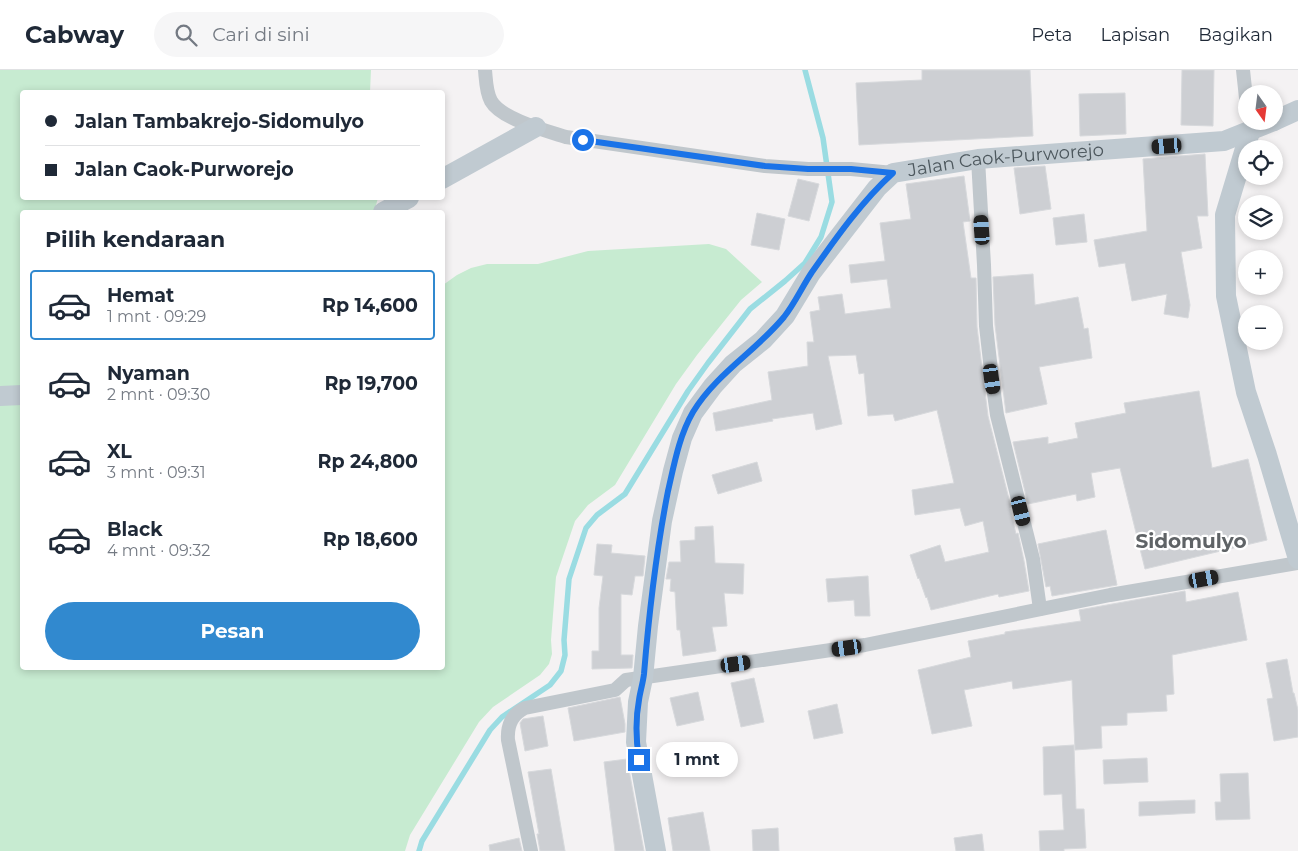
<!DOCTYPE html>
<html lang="id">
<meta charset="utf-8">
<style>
body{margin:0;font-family:Montserrat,sans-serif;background:#f6f6f7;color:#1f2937;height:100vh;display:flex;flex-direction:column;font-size:19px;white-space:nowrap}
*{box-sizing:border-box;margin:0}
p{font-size:16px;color:#747a83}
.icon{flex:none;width:28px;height:28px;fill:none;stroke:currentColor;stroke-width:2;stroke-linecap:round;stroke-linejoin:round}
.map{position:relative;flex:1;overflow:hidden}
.side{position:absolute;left:20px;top:140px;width:425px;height:460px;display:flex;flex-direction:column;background:#fff;border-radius:5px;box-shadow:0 2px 8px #0003}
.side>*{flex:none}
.guide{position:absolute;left:20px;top:20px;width:425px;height:110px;border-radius:5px;box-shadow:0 2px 8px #0003;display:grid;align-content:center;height:110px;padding:0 25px;background:#fff}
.needle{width:32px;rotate:166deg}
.controls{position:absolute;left:1238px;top:15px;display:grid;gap:10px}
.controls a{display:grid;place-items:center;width:45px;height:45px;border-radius:50%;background:#fff;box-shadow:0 2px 8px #0003;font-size:25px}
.end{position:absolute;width:22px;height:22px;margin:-11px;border:6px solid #1a73e8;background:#fff;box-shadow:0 0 0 2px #fff}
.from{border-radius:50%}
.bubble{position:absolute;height:35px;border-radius:18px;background:#fff;box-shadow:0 2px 8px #0003;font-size:16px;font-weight:700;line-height:35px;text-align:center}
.car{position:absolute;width:15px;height:30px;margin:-15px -8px;border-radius:6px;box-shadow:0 0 4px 1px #0007;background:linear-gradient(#222 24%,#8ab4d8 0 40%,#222 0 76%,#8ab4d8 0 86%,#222 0)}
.guide b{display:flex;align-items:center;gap:18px;height:48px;font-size:19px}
.guide b+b{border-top:1px solid #e0e1e3}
.guide i{width:12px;height:12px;background:#1f2937}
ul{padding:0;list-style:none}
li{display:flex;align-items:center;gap:15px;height:70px;margin:0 10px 8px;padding:0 15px;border:2px solid transparent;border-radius:5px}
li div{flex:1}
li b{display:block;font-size:19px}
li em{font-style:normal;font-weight:700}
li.selected{border-color:#3189cf}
li>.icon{width:45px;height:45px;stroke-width:1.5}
h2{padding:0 25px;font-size:22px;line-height:60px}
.action{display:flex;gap:10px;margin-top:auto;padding:10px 25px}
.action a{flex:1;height:58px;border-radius:30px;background:#3189cf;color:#fff;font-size:20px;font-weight:700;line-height:58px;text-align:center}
header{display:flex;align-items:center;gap:30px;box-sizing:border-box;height:70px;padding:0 25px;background:#fff;border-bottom:1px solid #e0e1e3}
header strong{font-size:24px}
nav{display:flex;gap:28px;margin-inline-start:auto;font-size:18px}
.search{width:350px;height:45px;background:#f6f6f7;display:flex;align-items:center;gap:12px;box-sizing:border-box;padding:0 18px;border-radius:28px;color:#747a83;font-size:19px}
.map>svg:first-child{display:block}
.green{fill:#c7ebd1}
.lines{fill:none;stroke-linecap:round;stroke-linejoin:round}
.stream{stroke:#9adce2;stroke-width:5.5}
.building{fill:#cdcfd3;stroke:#d7d9dc}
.street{stroke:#c0c7cc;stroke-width:14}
.secondary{stroke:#c0cad1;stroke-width:20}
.route{stroke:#1a73e8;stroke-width:6}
.labels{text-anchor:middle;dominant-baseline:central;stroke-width:4.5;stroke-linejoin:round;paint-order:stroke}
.street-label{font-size:18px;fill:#4c575d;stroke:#fff}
.quarter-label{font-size:20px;font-weight:bold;fill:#5f6366;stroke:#fff}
</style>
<header>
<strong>Cabway</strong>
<div class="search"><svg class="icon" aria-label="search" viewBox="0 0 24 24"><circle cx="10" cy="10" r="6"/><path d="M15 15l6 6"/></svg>Cari di sini</div>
<nav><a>Peta</a><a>Lapisan</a><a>Bagikan</a></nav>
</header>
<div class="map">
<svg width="1298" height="781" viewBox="0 0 1298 781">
<rect width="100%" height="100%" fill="#f4f2f3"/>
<!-- green -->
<polygon class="green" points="0,0 371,0 370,22 22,22 22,128 378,128 374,142 22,142 22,598 442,598 443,215 457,205 471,198 487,194 538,194 588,181 709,174 726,179 762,212 741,230 697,285 676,314 615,415 588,435 575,451 556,507 551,570 552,584 549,594 540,605 493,637 479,652 410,765 405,781 0,781"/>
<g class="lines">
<!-- stream -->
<polyline class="stream" points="419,781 422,771 490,660 502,647 550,615 561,601 565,585 564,570 569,509 586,458 597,445 625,424 688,321 708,293 750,239 785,211 805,193 821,167 832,132 823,68 805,0"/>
</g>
<!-- building -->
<g class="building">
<polygon points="922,0 1030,0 1033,66 859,75 856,13 922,10"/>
<polygon points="1182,0 1214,0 1213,56 1181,55"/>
<polygon points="1125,23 1126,64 1080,66 1079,24"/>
<polygon points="1205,84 1208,146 1197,146 1202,178 1181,182 1190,235 1188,248 1164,244 1167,224 1132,231 1125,193 1099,197 1094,170 1147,161 1143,89"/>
<polygon points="1045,96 1051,139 1020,144 1014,98"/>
<polygon points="964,106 970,151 963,152 971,208 976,208 977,257 988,346 1011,437 1010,438 1016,464 1018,463 1024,491 1029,521 999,527 998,524 931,540 927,527 926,528 919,508 918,509 910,485 940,475 945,492 989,482 983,451 965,456 960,438 915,445 912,420 954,413 937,340 895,351 893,344 868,346 864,303 859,304 856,285 828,286 842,354 816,360 813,343 772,349 773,351 716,361 713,343 772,330 768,302 808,296 807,272 814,272 810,242 820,240 818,227 842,224 845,244 891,238 887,209 851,213 849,195 885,191 880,153 911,149 906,114"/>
<polygon points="798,109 819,114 809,151 788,146"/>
<polygon points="757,143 785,149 779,180 751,175"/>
<polygon points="1084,144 1087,172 1056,175 1053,148"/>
<polygon points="1033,204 1035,235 1078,227 1084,259 1088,258 1092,288 1039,297 1047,334 1006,343 995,255 993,207"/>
<polygon points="1199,321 1212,398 1248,389 1267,470 1145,499 1120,398 1091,403 1095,427 1077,431 1076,424 1028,434 1013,372 1048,367 1048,374 1078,368 1075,353 1126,343 1124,333"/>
<polygon points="757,392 762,411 718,424 712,405"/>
<polygon points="713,456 715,493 744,494 743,524 724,523 727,556 712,557 716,581 683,586 680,560 677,560 675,522 670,521 671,509 666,509 669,492 681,492 680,471 695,470 695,457"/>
<polygon points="1106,460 1117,515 1052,526 1050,516 1046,517 1038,474"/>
<polygon points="597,474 612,475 611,483 645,486 643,506 635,506 632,525 621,524 621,585 633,585 632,598 592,599 592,581 599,581 599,538 603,506 594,505"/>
<polygon points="868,506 870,546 855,546 854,530 828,532 826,509"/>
<polygon points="1185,521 1186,532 1238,522 1247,570 1172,585 1174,624 1166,625 1167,641 1127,643 1127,655 1101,656 1102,678 1075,680 1072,610 1013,619 1012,611 964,620 972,656 932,664 918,600 971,587 968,571 1005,564 1005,562 1081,551 1079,540"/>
<polygon points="1287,589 1293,623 1294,623 1298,640 1298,667 1274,671 1267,629 1273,628 1266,593"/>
<polygon points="754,608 764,652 741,657 731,613"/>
<polygon points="698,622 704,650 677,656 670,628"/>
<polygon points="620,627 625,654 625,662 574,671 568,638"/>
<polygon points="837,634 843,663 814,669 808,641"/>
<polygon points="543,646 548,676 525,681 520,653 523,649"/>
<polygon points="1074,675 1076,739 1084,739 1086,778 1064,779 1064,781 1040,781 1039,761 1064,760 1062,724 1044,725 1043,677"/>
<polygon points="1147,688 1148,712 1104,714 1103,690"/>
<polygon points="627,689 644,781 615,781 604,692"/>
<polygon points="551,699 565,781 540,781 537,764 539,764 528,702"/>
<polygon points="1248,703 1250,749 1216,750 1215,732 1221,732 1220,704"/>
<polygon points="1195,730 1195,743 1139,746 1139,732"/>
<polygon points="703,742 710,781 673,781 668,748"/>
<polygon points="778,758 779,781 753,781 752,760"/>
<polygon points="982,764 984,781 956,781 954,768"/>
<polygon points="519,768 522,781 490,781 489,775"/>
</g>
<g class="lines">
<!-- street -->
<g class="street">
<path d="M 485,0 C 486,10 486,22 491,31 C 501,49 547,61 566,67 L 765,96 L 808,99 L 851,99 L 893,103"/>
<polyline points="1243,0 1246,28"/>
<polyline points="978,89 984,195 986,256 992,309 997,345 1033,489 1040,539"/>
<path d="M 531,781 L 508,670 C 507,656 512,644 525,638 L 615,620 L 626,610 L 865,575 L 1110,525 L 1298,493"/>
</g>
<!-- secondary -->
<g class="secondary">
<polyline points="1274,51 1298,40"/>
<polyline points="1250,62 1225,145 1226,226 1246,322 1267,385 1298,489"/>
<polyline points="442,109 536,57"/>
<polyline points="383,142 409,128"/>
<polyline points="0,326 22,325"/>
<path id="s1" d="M 656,781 L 636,672 L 638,632 L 643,608 L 648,556 L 662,451 L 673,401 L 682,368 L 693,343 L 713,316 L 733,294 L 763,270 L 785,246 L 811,203 L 877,118 L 893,103 L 978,89 L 1224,71 L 1274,51"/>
</g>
</g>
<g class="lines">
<!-- route -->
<path class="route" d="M 583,70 L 765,96 L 808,99 L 851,99 L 893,103 C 862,131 836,168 812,202 C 802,217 795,233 784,247 C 756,281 716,304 693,342 C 679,366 674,395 668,421 C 656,482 649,543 644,604 C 643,613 640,622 639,630 C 635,651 636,670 639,690"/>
</g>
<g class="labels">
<!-- street labels -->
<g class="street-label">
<text stroke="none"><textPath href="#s1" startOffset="874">Jalan Caok-Purworejo</textPath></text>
</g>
<!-- quarter labels -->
<g class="quarter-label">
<text x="1191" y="471">Sidomulyo</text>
</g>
</g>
</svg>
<div class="controls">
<a><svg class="needle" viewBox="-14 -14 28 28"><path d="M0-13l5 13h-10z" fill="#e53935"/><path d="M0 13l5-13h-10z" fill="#747a83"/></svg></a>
<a><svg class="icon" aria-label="locate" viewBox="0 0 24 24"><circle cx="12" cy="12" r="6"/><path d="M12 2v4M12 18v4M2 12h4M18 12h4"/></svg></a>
<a><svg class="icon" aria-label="layers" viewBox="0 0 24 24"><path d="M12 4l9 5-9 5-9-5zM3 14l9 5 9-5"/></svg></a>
<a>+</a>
<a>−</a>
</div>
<i class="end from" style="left:583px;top:70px"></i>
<i class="end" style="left:639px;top:690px"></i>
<div class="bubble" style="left:656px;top:672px;width:82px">1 mnt</div>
<i class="car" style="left:1167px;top:76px;rotate:266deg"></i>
<i class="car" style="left:982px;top:160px;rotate:356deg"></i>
<i class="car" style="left:992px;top:309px;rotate:172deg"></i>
<i class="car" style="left:1021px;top:441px;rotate:166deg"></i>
<i class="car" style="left:1204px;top:509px;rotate:80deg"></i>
<i class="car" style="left:847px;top:578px;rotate:262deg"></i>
<i class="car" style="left:736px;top:594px;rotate:82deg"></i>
<div class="guide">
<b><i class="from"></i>Jalan Tambakrejo-Sidomulyo</b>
<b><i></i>Jalan Caok-Purworejo</b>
</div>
<section class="side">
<h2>Pilih kendaraan</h2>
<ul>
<li class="selected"><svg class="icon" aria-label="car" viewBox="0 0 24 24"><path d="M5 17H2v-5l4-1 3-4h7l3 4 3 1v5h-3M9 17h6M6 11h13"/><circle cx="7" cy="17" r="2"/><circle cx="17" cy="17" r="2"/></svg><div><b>Hemat</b><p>1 mnt · 09:29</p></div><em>Rp 14,600</em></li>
<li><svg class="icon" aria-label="car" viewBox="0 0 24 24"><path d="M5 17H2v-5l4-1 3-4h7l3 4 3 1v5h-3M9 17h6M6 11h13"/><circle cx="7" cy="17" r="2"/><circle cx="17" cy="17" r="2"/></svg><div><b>Nyaman</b><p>2 mnt · 09:30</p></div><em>Rp 19,700</em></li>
<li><svg class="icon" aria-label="car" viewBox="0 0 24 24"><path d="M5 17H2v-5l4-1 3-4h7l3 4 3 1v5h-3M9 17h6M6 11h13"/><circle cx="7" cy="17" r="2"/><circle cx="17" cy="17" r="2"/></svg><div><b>XL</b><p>3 mnt · 09:31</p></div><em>Rp 24,800</em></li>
<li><svg class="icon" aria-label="car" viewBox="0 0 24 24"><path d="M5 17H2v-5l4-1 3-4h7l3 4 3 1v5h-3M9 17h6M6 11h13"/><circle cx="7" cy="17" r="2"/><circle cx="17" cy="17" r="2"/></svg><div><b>Black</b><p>4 mnt · 09:32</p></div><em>Rp 18,600</em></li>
</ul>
<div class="action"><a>Pesan</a></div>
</section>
</div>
